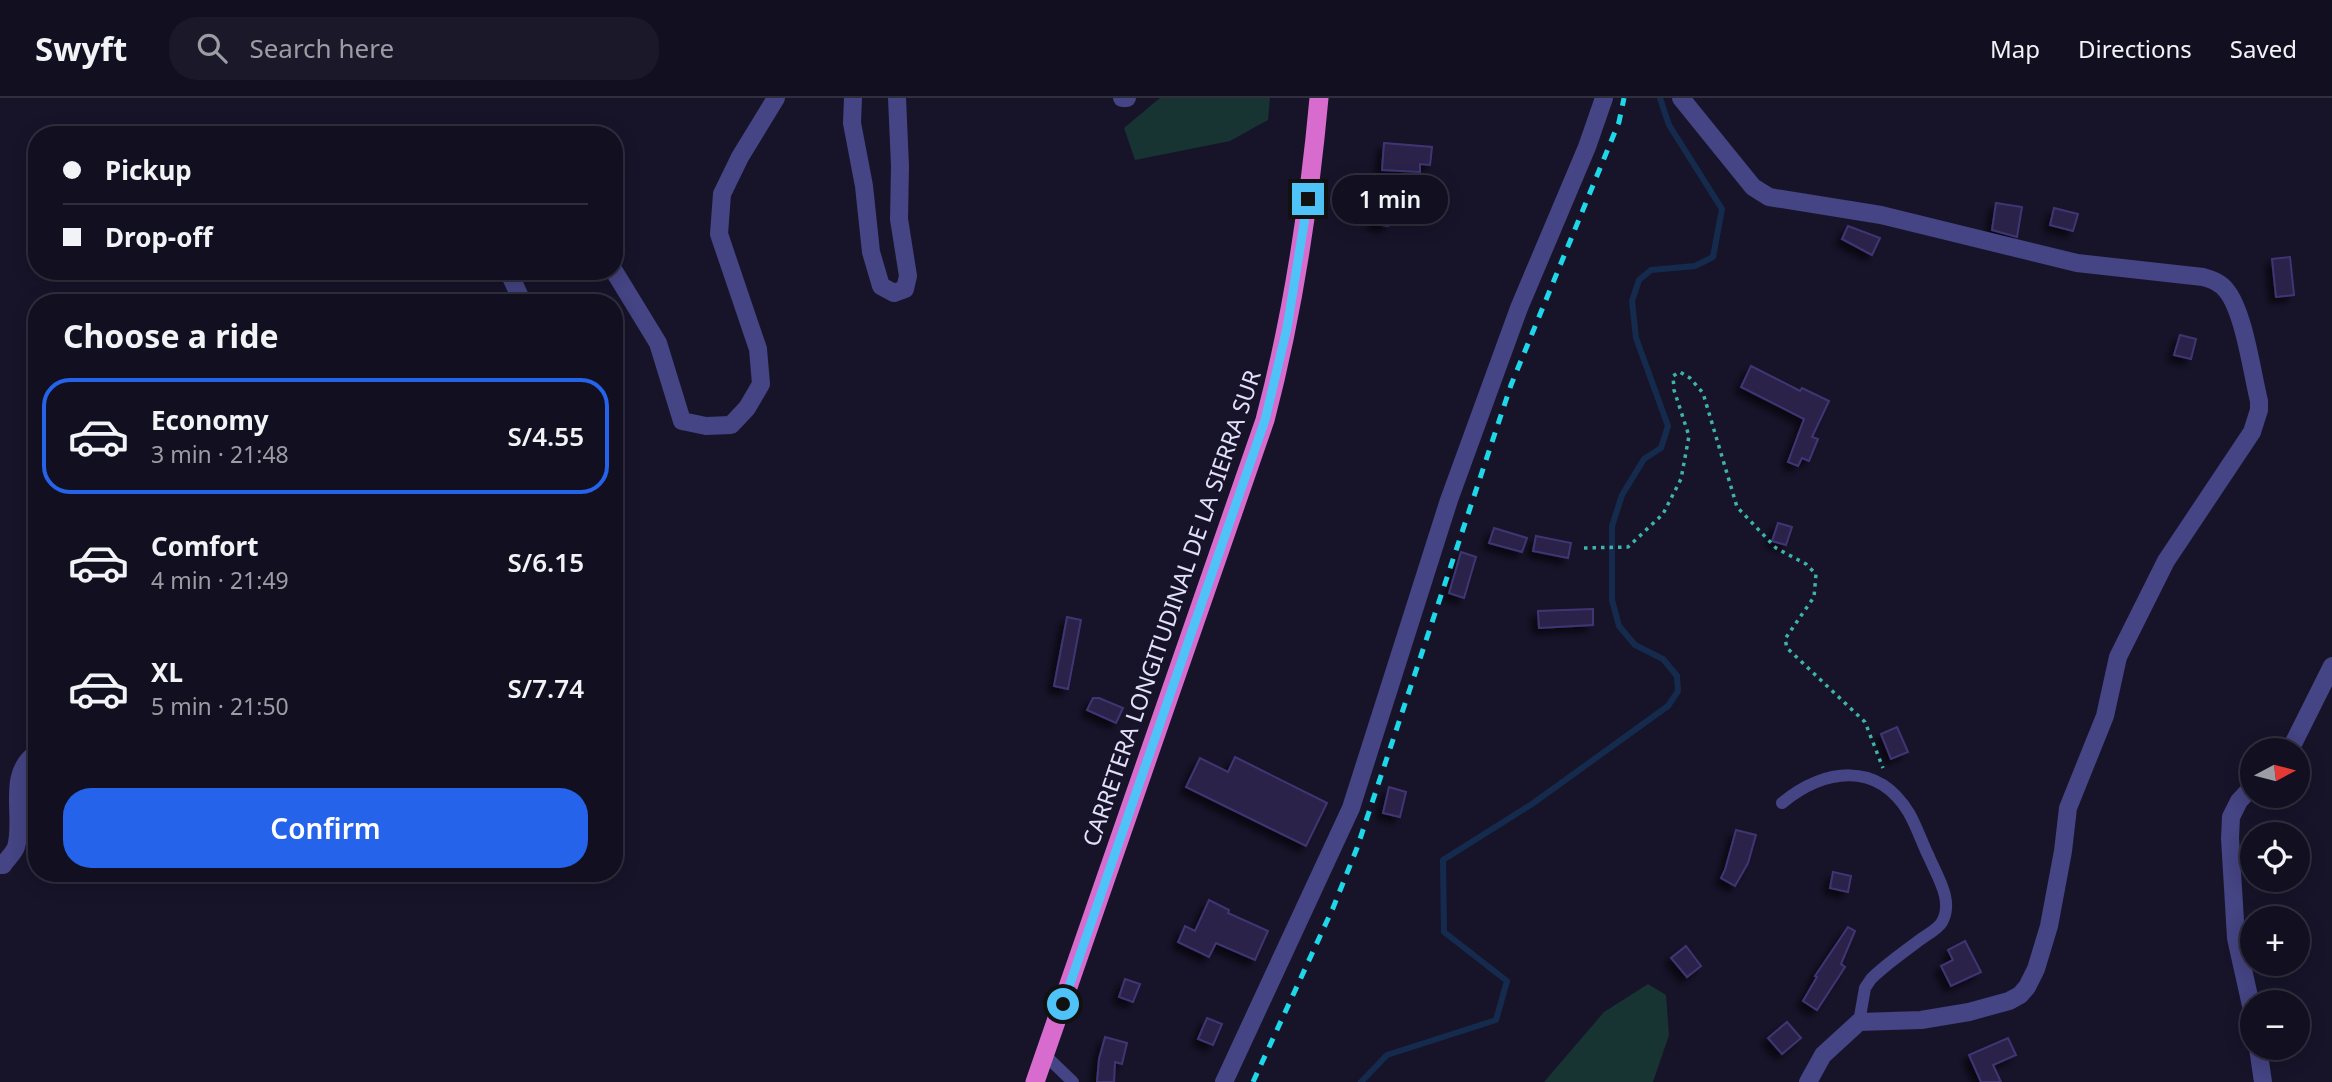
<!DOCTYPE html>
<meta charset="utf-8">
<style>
body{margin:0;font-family:"Noto Sans",sans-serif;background:#1a1829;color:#f1f3f6;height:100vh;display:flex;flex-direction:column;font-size:26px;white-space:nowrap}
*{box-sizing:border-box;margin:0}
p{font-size:23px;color:#9c9ca5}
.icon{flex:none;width:38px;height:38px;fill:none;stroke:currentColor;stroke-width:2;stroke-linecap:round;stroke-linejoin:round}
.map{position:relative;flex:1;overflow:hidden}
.side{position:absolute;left:28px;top:196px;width:595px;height:588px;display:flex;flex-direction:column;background:#110f20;border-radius:28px;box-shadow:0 4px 18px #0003,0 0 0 2px #302f3e}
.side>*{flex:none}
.hud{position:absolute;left:28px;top:28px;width:595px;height:154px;border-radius:28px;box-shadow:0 4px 18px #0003,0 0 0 2px #302f3e;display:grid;align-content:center;height:154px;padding:0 35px;background:#110f20}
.needle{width:46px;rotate:83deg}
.tools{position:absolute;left:2240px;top:640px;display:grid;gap:14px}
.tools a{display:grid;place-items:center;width:70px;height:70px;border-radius:50%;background:#110f20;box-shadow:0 4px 18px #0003,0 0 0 2px #302f3e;font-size:35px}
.end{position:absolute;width:32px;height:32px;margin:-16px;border:9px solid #4fc3f7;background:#111;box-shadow:0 0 0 4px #111}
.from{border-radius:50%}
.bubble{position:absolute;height:49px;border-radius:24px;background:#110f20;box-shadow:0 4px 18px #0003,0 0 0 2px #302f3e;font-size:23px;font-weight:600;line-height:49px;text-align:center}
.hud b{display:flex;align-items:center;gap:24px;height:66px;font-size:26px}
.hud b+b{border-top:2px solid #302f3e}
.hud i{width:18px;height:18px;background:#f1f3f6}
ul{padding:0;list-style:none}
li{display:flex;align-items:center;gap:21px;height:116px;margin:0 14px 10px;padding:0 21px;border:4px solid transparent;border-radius:28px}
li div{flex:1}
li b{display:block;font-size:26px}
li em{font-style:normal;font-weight:600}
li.active{border-color:#2563eb}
li>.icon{width:63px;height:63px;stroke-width:1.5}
h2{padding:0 35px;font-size:32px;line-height:84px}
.cta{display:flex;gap:14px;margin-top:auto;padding:14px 35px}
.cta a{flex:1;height:80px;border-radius:28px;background:#2563eb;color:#fff;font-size:28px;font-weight:600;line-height:80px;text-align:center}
header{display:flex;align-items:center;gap:42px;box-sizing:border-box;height:98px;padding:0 35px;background:#110f20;border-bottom:2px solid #302f3e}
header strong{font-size:33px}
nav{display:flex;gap:38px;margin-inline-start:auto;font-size:24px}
.search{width:490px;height:63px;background:#1a1829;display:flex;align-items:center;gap:18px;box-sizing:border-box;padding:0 24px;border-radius:28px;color:#9c9ca5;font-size:26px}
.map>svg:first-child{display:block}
.green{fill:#173332}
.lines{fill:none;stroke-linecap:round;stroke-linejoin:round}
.stream{stroke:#152b4d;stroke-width:6}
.building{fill:#292249;stroke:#413673;stroke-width:2;filter:url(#shadow)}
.path{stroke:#3db3aa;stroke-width:3.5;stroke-dasharray:3.5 5;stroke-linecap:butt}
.service{stroke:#454484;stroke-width:12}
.minor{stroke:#454484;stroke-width:18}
.tertiary{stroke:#454484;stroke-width:18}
.trunk{stroke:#d86cce;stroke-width:19}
.rail{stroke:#1ed7e9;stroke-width:5;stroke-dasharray:10 9;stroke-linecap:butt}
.route{stroke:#4fc3f7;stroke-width:9}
.labels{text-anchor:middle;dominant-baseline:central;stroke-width:5;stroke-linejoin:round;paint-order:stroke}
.street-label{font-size:23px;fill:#e3e0fc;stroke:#17142a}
</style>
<header>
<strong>Swyft</strong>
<div class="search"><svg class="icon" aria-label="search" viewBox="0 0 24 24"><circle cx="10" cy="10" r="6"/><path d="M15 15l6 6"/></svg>Search here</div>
<nav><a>Map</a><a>Directions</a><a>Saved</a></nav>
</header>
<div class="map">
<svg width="2332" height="984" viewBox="0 0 2332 984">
<defs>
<filter id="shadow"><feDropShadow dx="-6" dy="6" stdDeviation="3.5" flood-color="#0009"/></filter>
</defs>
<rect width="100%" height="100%" fill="#17142a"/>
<!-- green -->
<g class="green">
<polygon points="1160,0 1270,0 1268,22 1230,43 1135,62 1124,30"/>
<polygon points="1648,886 1666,897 1669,937 1653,984 1544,984 1604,914"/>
</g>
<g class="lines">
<!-- stream -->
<polyline class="stream" points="1361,984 1387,957 1496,922 1507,883 1444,834 1443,762 1532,706 1668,608 1678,593 1677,578 1663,561 1635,547 1619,528 1612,502 1612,428 1622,397 1644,361 1661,350 1668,328 1636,240 1632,203 1639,182 1651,172 1695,168 1713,159 1722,111 1669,27 1660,0"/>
</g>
<!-- building -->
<g class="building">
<polygon points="1384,45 1432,49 1430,67 1420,66 1420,74 1382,72"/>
<polygon points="1996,105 2022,109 2017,139 1992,132"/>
<polygon points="1377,107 1392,109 1388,128 1374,126"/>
<polygon points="2054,110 2078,116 2073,133 2050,127"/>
<polygon points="1848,128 1880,140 1872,157 1842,141"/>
<polygon points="2290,159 2294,197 2276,199 2272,161"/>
<polygon points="2180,237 2196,241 2191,261 2174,257"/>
<polygon points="1751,268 1800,293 1802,290 1829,303 1812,339 1818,341 1809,363 1802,360 1798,368 1788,364 1804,321 1741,289"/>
<polygon points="1778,425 1792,429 1786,447 1772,443"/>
<polygon points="1494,430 1527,440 1522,454 1489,445"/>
<polygon points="1536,438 1571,445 1568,460 1533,453"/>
<polygon points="1461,454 1476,459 1464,500 1449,495"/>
<polygon points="1593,511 1593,527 1539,530 1538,513"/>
<polygon points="1067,519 1081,522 1068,591 1054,588"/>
<polygon points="1093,600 1099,600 1123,610 1116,625 1087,612"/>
<polygon points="1897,629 1908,654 1891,661 1881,636"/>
<polygon points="1235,659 1327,705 1306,748 1186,689 1200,660 1228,674"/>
<polygon points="1389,689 1406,694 1400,719 1383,715"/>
<polygon points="1736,732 1756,737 1748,765 1735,788 1721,780 1725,772"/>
<polygon points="1833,774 1851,778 1848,794 1830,790"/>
<polygon points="1209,802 1229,812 1228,815 1268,833 1255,862 1216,845 1209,859 1178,844 1185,828 1195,833"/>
<polygon points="1848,829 1855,833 1841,866 1845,869 1817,912 1803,903 1817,879 1815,878"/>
<polygon points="1965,843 1981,874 1951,888 1941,868 1953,862 1948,852"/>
<polygon points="1686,848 1701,868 1687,879 1671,860"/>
<polygon points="1125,881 1140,886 1133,904 1119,899"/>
<polygon points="1207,920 1222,926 1213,947 1198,941"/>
<polygon points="1787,924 1801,940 1782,956 1768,940"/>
<polygon points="1105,939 1127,945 1122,966 1115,964 1114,984 1097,984 1099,961"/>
<polygon points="2008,940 2016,957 1993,967 2001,984 1981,984 1969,957"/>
</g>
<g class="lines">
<!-- path -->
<polyline class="path" points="1584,450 1628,449 1663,416 1681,381 1689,338 1674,292 1673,278 1680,274 1690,280 1703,295 1737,409 1776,450 1806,466 1816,476 1814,499 1785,541 1787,550 1865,624 1883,670"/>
<!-- service -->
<g class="service">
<path d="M 1782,705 C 1824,671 1877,662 1909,715 C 1917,729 1922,745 1929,759 C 1937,778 1954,803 1942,824 C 1938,831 1928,836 1921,841 C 1904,854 1886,866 1871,881 L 1865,890 L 1859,924"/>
<polyline points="1045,957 1073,984"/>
</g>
<!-- minor -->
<g class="minor">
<polyline points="853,0 852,25 864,88 871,154 881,188 894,195 905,191 908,178 899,121 900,68 897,0"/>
<polyline points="1122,0 1127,0"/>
<polyline points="508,173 523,205"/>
<polyline points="614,173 658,245 682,323 706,328 731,327 747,310 761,286 758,251 719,136 722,96 740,59 776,0"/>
<path d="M 0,767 L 3,767 C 7,761 14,755 16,749 C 25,719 5,675 37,655"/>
<polyline points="1224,984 1351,710 1449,402 1519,210 1587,49 1604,0"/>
</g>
<!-- tertiary -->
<g class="tertiary">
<path d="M 1681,0 L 1753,89 L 1769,99 L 1881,117 L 2077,165 L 2203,179 C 2212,182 2220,184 2226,192 C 2244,213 2252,275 2259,303 L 2259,312 L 2252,334 L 2166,463 L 2118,559 L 2105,618 L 2068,710 L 2063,753 L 2049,828 L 2036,871 L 2027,889 L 2020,897 L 2009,903 L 1969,914 L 1921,922 L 1859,924 L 1823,957 L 1808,984"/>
<polyline points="2286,653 2294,644 2332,568"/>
<polyline points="2252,689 2239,703 2231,719 2230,740 2236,840 2252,912"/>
<polyline points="2258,950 2263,984"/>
</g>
<!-- trunk -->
<path class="trunk" d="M 1035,984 L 1265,322 C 1293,216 1309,109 1319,0"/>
<!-- rail -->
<polyline class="rail" points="1253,984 1333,810 1357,750 1511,287 1619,24 1624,0"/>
</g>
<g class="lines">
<!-- route -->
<polyline class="route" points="1063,906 1265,322 1287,230 1308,101"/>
</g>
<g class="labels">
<!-- street labels -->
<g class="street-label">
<text transform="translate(1171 510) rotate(-71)">CARRETERA LONGITUDINAL DE LA SIERRA SUR</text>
</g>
</g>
</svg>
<div class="tools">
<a><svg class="needle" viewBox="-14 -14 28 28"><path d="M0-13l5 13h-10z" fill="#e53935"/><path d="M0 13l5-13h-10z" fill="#9c9ca5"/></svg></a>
<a><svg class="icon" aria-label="locate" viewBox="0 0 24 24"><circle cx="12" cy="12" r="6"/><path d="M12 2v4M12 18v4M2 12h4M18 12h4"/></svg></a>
<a>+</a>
<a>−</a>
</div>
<i class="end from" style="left:1063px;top:906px"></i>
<i class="end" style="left:1308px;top:101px"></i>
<div class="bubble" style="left:1332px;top:77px;width:116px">1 min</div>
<div class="hud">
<b><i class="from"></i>Pickup</b>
<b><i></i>Drop-off</b>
</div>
<section class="side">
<h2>Choose a ride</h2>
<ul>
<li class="active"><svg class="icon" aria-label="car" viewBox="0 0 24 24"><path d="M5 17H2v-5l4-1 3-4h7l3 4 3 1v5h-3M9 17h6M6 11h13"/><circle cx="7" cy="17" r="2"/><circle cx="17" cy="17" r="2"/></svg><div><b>Economy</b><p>3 min · 21:48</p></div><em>S/4.55</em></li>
<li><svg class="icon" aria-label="car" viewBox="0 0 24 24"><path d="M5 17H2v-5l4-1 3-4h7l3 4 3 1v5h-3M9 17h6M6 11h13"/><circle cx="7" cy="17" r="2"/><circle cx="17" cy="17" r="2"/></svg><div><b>Comfort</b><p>4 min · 21:49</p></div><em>S/6.15</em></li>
<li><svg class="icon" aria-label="car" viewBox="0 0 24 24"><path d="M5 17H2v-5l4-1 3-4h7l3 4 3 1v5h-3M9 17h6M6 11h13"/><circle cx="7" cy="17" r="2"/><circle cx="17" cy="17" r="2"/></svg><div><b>XL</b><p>5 min · 21:50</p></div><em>S/7.74</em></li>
</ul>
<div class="cta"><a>Confirm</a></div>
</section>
</div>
